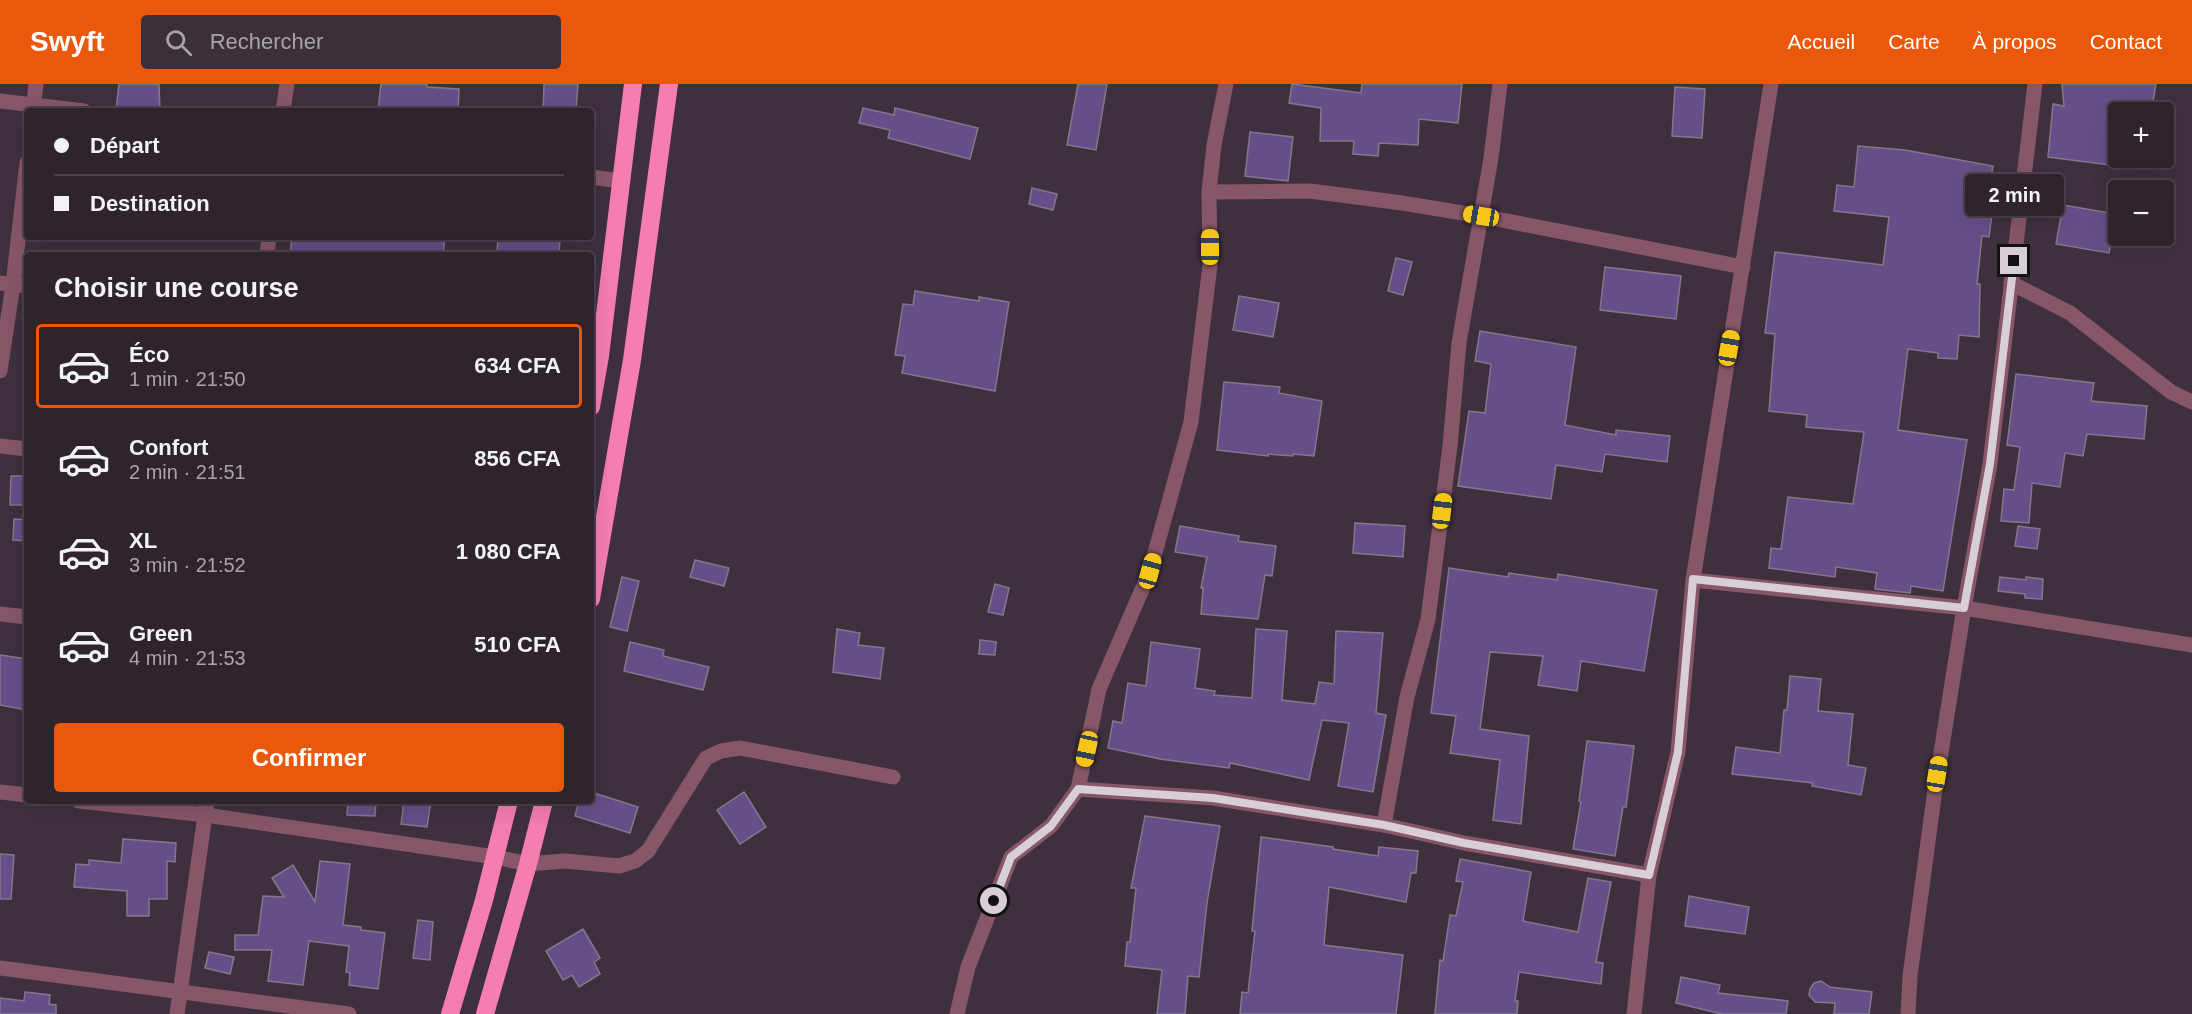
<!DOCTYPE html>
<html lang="fr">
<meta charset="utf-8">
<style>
body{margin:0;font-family:Helvetica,sans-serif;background:#3b303a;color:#f1f3f6;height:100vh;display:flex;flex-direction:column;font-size:22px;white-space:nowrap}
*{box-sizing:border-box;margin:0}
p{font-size:20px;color:#a7a4aa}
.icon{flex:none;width:33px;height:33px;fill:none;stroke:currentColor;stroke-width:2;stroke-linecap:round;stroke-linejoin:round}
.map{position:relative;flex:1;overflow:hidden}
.drawer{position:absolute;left:24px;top:168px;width:570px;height:552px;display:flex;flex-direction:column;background:#2f242e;border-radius:6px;box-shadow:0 6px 24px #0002,0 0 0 2px #4a414a}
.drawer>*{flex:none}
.banner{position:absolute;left:24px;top:24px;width:570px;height:132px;border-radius:6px;box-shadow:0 6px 24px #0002,0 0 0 2px #4a414a;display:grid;align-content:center;height:132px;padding:0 30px;background:#2f242e}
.fabs{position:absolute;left:2108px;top:18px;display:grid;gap:12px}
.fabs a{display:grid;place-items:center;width:66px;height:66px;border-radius:6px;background:#2f242e;box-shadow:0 6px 24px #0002,0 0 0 2px #4a414a;font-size:30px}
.end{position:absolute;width:27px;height:27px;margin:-14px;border:8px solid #d8ced7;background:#111;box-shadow:0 0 0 3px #111}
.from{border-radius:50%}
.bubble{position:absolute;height:42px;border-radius:6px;background:#2f242e;box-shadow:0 6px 24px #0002,0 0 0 2px #4a414a;font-size:20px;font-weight:700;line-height:42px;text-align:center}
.car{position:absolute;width:18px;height:36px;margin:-18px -9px;border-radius:8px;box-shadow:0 0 4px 2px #0007;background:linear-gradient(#f5c518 24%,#345 0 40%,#f5c518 0 76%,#345 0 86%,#f5c518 0)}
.banner b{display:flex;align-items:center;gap:21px;height:57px;font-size:22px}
.banner b+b{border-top:2px solid #4a414a}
.banner i{width:15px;height:15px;background:#f1f3f6}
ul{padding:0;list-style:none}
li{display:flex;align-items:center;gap:18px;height:84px;margin:0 12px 9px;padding:0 18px;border:3px solid transparent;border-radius:6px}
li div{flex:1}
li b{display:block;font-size:22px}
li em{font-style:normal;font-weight:700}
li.active{border-color:#ea580c}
li>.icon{width:54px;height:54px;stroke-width:1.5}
h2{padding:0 30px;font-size:27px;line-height:72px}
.cta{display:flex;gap:12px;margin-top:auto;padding:12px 30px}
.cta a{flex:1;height:69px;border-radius:6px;background:#ea580c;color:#fff;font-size:24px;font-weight:700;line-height:69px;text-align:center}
header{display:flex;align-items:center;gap:36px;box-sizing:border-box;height:84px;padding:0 30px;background:#ea580c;color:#fff}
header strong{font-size:28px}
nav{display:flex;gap:33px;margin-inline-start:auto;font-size:21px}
.search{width:420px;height:54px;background:#3b303a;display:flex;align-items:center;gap:15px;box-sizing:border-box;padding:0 21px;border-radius:6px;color:#a7a4aa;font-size:22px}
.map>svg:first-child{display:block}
.building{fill:#664f88;stroke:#80798d;stroke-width:1.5}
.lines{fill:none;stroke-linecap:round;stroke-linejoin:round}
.minor{stroke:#875769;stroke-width:15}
.highway{stroke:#f57eaf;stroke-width:18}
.route{stroke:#d8ced7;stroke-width:8}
</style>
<header>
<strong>Swyft</strong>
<div class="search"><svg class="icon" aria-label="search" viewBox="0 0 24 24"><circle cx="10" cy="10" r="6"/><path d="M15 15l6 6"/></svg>Rechercher</div>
<nav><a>Accueil</a><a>Carte</a><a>À propos</a><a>Contact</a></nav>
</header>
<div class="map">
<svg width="2192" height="930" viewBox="0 0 2192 930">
<rect width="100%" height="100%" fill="#3f303e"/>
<!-- building -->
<g class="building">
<polygon points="119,0 159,0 160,27 116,26"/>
<polygon points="381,0 427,0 427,3 459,5 458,27 378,27"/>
<polygon points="544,0 578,0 576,27 543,27"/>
<polygon points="1078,0 1107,0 1096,66 1067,61"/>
<polygon points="1292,0 1361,9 1362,0 1462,0 1458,39 1419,35 1418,61 1379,59 1378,72 1353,70 1354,57 1320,57 1321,24 1289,19"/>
<polygon points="2062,0 2156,0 2152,23 2124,18 2122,28 2118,28 2118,82 2048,73 2053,20 2064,22"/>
<polygon points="1675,3 1705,5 1702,54 1672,52"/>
<polygon points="863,24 894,31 895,24 978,44 970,75 888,54 890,46 859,39"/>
<polygon points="1250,48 1293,53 1288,97 1245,92"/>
<polygon points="1858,62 1905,66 1993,82 1986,122 1993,123 1989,153 1982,152 1977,200 1980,200 1979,253 1959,251 1957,275 1938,274 1938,269 1908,265 1898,346 1967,356 1943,507 1911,502 1910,509 1875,505 1877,489 1836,483 1835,493 1769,484 1771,464 1781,465 1788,413 1853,420 1864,348 1806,343 1807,331 1769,327 1775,250 1765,249 1775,168 1883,181 1889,133 1834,127 1837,101 1854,103"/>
<polygon points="1032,104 1057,110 1053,126 1029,120"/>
<polygon points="2063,121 2116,130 2109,169 2056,160"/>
<polygon points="292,153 355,156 355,153 445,153 443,171 290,171"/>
<polygon points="498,153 560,153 559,171 497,171"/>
<polygon points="1396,174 1412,178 1403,211 1388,207"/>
<polygon points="1605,183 1681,192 1676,235 1600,226"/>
<polygon points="915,207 979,217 979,213 1009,218 995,307 902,289 905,272 895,271 903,220 913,221"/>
<polygon points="1239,212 1279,219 1273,253 1233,246"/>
<polygon points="1480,247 1576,263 1565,341 1616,351 1616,346 1670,352 1667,378 1605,370 1602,388 1556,381 1551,415 1458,402 1469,327 1485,329 1491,280 1475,277"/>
<polygon points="2016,290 2094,299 2091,317 2147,322 2144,355 2087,350 2083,372 2065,369 2060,403 2032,399 2029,439 2001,437 2004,405 2014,406 2020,363 2007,361"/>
<polygon points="1224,298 1280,303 1279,309 1322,317 1314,372 1293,370 1293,372 1268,370 1268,372 1217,366"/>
<polygon points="11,392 27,392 26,421 10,421"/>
<polygon points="14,435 27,436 27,457 13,456"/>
<polygon points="1355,439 1405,442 1403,473 1353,469"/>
<polygon points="1180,442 1239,452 1238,457 1276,462 1272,492 1265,491 1258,535 1201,530 1203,504 1201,504 1207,473 1175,468"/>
<polygon points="2018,442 2040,445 2037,465 2015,462"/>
<polygon points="695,476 729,484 724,502 690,493"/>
<polygon points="1449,484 1508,493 1509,489 1557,496 1558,490 1657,506 1644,587 1581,577 1577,607 1538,601 1543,572 1490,568 1480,645 1529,652 1521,740 1493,736 1500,676 1450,669 1456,632 1431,629"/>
<polygon points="622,493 639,497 627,547 610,543"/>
<polygon points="2000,493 2026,496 2026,493 2043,495 2042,515 2025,514 2025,510 1998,507"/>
<polygon points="995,500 1009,504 1003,531 988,528"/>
<polygon points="837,545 860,549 858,561 884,564 880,595 833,588"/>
<polygon points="1256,545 1287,547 1282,616 1315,620 1319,598 1334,600 1336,547 1383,549 1376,629 1386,631 1373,708 1338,702 1349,639 1322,636 1309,696 1230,679 1229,684 1160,675 1108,664 1113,637 1122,639 1128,599 1146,602 1151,558 1200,565 1195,604 1215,607 1214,611 1252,614"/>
<polygon points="980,556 996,558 995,571 979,570"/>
<polygon points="630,558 664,566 663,572 709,583 703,606 624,587"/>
<polygon points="0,571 27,575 27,626 0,621"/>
<polygon points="1790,592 1821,595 1818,627 1853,630 1848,681 1866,684 1861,711 1812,702 1813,699 1732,690 1736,663 1780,669 1784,626 1787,626"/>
<polygon points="1587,657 1634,662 1626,723 1623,723 1615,772 1573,765 1581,718 1579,717"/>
<polygon points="591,708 638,723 630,749 575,732 579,717 591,717"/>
<polygon points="744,708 766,743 740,760 717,726"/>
<polygon points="348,717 376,717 375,732 347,731"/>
<polygon points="404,717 431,717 427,743 401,740"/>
<polygon points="1145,732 1220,742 1207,819 1199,893 1188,892 1185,930 1157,930 1162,886 1125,882 1127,858 1130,858 1136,804 1131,804"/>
<polygon points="1261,753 1333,763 1333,765 1378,772 1379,763 1418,767 1416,789 1411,789 1406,818 1329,803 1324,861 1403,871 1396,930 1240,930 1242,908 1248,909 1255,847 1252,847"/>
<polygon points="123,755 176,759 175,778 167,777 167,815 149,815 149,832 127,832 127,807 74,803 76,780 89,781 89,776 121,779"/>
<polygon points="0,770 14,771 11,815 0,815"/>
<polygon points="1460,775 1531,788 1523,837 1578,848 1588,794 1611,798 1596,878 1603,879 1601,900 1519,888 1515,917 1518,917 1517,930 1435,930 1440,876 1443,877 1450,831 1456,832 1463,798 1456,797"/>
<polygon points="320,777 350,780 343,841 361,843 361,846 385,849 378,905 349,901 350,889 346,888 349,862 309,857 303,901 268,897 272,866 235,866 235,851 258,851 263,812 284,813 272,794 293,781 315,818"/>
<polygon points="1689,812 1749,823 1745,850 1685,842"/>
<polygon points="418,836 433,838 430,876 413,874"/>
<polygon points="583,845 600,874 594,878 600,890 579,903 572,891 563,896 546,867"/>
<polygon points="209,868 234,873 230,890 205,884"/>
<polygon points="1681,893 1720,901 1718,909 1788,917 1786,930 1722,930 1676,919"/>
<polygon points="1821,897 1830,903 1872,908 1869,930 1834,930 1835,919 1815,918 1809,911 1810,905 1814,899"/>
<polygon points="25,908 50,911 49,920 56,921 56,930 0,930 0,914 24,917"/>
</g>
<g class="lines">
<!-- minor -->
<g class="minor">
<polyline points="0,17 84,27"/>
<polyline points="33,27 36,0"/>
<polyline points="283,27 287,0"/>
<polyline points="591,93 621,97"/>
<polyline points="1209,108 1310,107 1402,119 1481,132 1743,183"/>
<polyline points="267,171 269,153"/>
<polyline points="0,199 27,202"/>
<polyline points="2011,199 2070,229 2171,308 2192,318"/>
<polyline points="0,287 13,201 27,78"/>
<polyline points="0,362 27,365"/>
<polyline points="1693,496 1964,524 2192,561"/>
<polyline points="0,530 27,533"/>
<polyline points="1078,705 1213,714 1384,741 1464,759 1649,791"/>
<polyline points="0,708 27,711"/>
<polyline points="79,717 206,731 495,773 528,780 565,777 619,782 635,777 648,767 706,674 721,667 740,664 893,693"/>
<polyline points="1384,741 1407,613 1428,535 1450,362 1459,259 1491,74 1500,0"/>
<polyline points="0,884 349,930"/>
<polyline points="177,930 207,717"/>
<polyline points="957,930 968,883 1011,773 1051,742 1078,705 1099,605 1150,487 1191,338 1210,181 1209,108 1214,61 1226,0"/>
<polyline points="1634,930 1649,791 1678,668 1693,496 1771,0"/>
<polyline points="1908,930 1910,892 1934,713 1964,524 1990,380 2035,0"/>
</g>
<!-- highway -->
<g class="highway">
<polyline points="591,323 600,272 633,0"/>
<polyline points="591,515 632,276 669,0"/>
<polyline points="450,930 484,816 509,717"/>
<polyline points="485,930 528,780 544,717"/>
</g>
</g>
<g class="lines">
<!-- route -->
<polyline class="route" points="994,817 1011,773 1051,742 1078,705 1213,714 1384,741 1464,759 1649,791 1678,668 1693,495 1964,524 1990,380 2014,177"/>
</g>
</svg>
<div class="fabs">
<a>+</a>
<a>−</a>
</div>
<i class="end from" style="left:994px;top:817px"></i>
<i class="end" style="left:2014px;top:177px"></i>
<div class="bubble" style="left:1965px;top:90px;width:99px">2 min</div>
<i class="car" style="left:1481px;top:132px;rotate:279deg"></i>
<i class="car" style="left:1210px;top:163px;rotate:0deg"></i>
<i class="car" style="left:1729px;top:264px;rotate:10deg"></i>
<i class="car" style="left:1442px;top:427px;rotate:7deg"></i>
<i class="car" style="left:1150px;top:487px;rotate:15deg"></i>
<i class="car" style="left:1087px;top:665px;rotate:192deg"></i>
<i class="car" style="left:1937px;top:690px;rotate:9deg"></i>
<div class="banner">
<b><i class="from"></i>Départ</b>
<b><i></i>Destination</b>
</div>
<section class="drawer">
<h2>Choisir une course</h2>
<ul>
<li class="active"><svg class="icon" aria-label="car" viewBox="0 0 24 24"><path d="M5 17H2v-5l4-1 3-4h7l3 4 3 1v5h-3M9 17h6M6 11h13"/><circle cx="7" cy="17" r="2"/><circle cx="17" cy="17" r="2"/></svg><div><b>Éco</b><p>1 min · 21:50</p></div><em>634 CFA</em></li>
<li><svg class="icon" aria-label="car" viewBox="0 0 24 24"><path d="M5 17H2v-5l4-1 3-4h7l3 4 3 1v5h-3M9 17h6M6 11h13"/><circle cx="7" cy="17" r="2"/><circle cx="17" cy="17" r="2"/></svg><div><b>Confort</b><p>2 min · 21:51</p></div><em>856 CFA</em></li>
<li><svg class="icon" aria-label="car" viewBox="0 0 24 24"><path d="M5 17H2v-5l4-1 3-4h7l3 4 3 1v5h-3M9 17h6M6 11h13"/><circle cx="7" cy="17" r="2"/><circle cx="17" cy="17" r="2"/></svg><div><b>XL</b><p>3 min · 21:52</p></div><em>1 080 CFA</em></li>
<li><svg class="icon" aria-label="car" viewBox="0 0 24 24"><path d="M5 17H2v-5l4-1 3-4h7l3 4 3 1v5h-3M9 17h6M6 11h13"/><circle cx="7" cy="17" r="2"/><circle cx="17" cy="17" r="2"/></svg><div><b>Green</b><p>4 min · 21:53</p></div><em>510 CFA</em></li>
</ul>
<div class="cta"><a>Confirmer</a></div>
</section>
</div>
